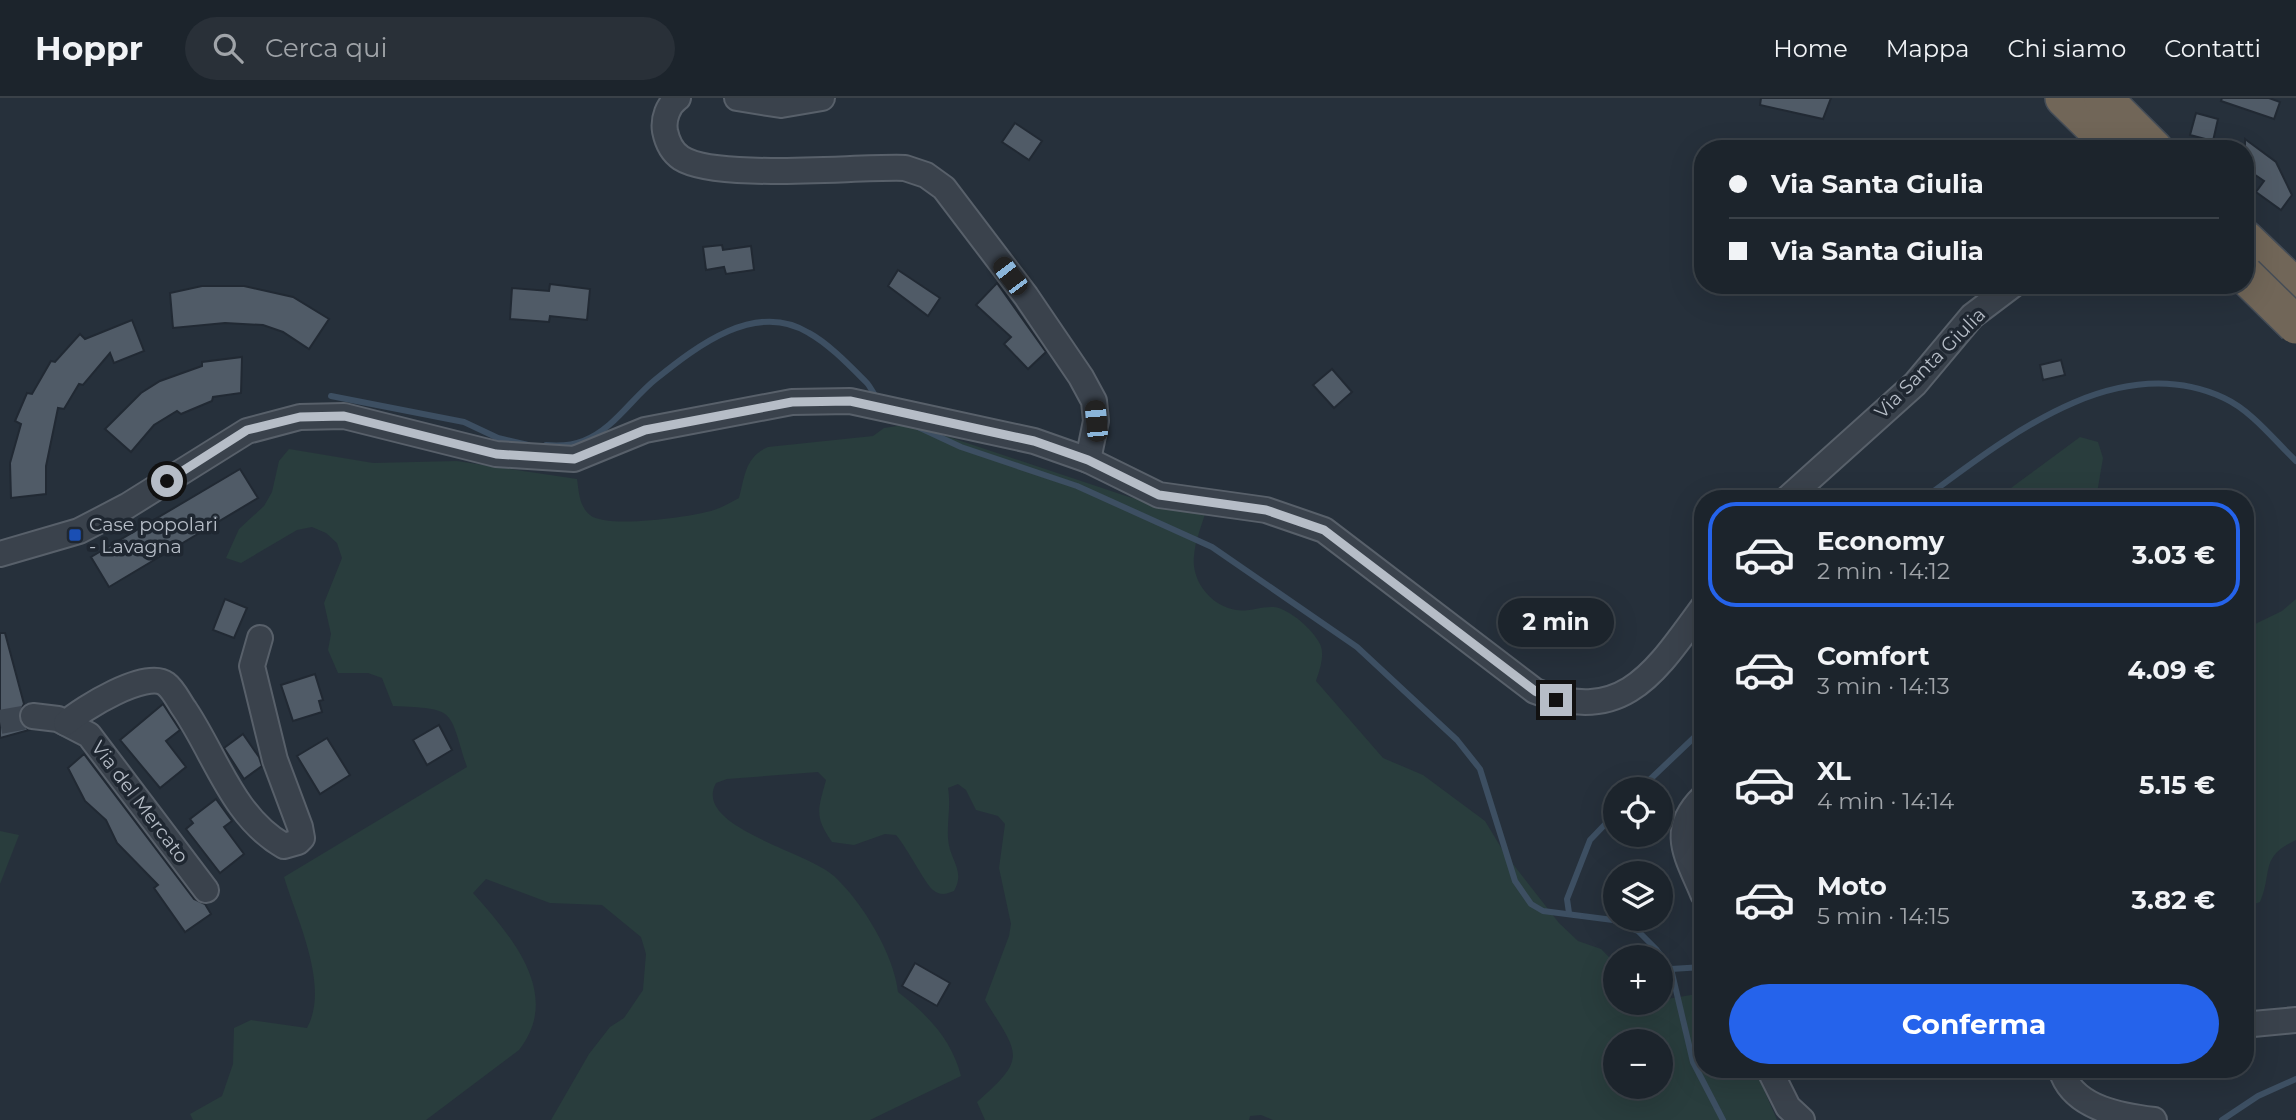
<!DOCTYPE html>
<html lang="it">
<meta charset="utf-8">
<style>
body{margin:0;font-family:Montserrat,sans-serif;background:#293038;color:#f1f3f6;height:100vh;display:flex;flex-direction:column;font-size:26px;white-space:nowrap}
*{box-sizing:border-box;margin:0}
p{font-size:23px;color:#a0a4a9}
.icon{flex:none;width:38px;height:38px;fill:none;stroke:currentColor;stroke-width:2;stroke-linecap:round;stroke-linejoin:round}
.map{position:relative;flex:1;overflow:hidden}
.panel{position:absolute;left:1694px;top:392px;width:560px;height:588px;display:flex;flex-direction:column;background:#1c242c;border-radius:28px;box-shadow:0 7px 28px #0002,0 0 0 2px #3a4148}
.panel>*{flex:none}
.banner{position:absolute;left:1694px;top:42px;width:560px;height:154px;border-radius:28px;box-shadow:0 7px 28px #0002,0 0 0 2px #3a4148;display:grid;align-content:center;height:154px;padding:0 35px;background:#1c242c}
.tools{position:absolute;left:1603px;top:679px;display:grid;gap:14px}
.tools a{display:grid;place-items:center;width:70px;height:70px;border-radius:50%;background:#1c242c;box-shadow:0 7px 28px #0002,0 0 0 2px #3a4148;font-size:35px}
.end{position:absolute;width:32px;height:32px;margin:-16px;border:9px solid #b6bdc7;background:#111;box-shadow:0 0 0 4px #111}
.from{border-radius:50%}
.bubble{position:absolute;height:49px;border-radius:24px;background:#1c242c;box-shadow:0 7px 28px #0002,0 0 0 2px #3a4148;font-size:23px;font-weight:700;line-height:49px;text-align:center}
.car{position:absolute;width:21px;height:42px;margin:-21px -10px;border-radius:9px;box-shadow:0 0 5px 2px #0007;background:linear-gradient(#222 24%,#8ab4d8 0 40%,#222 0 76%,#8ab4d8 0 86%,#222 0)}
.banner b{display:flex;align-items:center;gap:24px;height:66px;font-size:26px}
.banner b+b{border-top:2px solid #3a4148}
.banner i{width:18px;height:18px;background:#f1f3f6}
ul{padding:12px 0 0;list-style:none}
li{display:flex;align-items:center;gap:21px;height:105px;margin:0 14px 10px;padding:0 21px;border:4px solid transparent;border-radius:28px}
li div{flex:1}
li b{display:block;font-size:26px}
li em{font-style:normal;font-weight:700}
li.on{border-color:#2563eb}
li>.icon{width:63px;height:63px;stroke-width:1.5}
.cta{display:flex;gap:14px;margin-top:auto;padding:14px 35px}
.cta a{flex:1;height:80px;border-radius:42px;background:#2563eb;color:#fff;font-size:28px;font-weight:700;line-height:80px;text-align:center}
header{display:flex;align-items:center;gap:42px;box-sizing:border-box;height:98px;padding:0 35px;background:#1c242c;border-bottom:2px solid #3a4148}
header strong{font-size:33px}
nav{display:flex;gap:38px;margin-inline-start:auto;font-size:24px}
.search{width:490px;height:63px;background:#293038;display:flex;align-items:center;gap:18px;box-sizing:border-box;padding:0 24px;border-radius:38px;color:#a0a4a9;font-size:26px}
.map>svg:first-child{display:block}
.green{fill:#293d3d;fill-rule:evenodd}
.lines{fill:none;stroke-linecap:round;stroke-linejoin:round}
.stream{stroke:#3d4f62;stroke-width:6}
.building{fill:#505b67;stroke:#212933;stroke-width:2}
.minor-tunnel{stroke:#3c4550;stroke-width:24;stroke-dasharray:24 12;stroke-linecap:butt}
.minor-casing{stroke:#58606a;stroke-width:28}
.highway-casing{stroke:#454d57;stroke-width:40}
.minor{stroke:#3a424c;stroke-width:24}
.highway{stroke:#716658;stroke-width:37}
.highway-bridge-casing{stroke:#454d57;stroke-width:40;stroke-linecap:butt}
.highway-bridge{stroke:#716658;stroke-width:37}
.route{stroke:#b6bdc7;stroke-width:9}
.transit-dot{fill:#1a4fb4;stroke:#1f2731;stroke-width:2.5}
.labels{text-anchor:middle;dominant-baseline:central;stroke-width:7;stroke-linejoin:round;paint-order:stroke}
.street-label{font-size:19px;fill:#b6bdc7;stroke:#1f2731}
.poi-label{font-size:19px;fill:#b6bdc7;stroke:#1f2731;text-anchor:start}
</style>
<header>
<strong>Hoppr</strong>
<div class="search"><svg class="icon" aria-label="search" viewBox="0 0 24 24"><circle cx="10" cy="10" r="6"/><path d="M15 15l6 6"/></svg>Cerca qui</div>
<nav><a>Home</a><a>Mappa</a><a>Chi siamo</a><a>Contatti</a></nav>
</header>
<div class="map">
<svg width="2296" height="1022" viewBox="0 0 2296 1022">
<rect width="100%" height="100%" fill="#26303b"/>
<!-- green -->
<g class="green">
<path d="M 910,326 L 1129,399 L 1205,416 C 1201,429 1195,444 1194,458 C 1191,483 1211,508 1236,512 C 1249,514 1262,508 1274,509 C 1290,511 1313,532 1320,546 C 1325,557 1320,571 1316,583 L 1383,660 L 1423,677 L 1485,723 L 1505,756 L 1559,825 L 1578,843 L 1601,851 L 1615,865 L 1615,905 L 1642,905 L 1645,910 L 1661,902 L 1703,895 L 1703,971 L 1755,971 L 1777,1022 L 1273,1022 L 1261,1017 L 1250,1018 L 1249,1022 L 985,1022 L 977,1004 C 1029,959 1018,956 985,902 L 1009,838 L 1011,826 L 999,770 L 1005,726 L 998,718 L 976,712 L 966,692 L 958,686 L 948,690 C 951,708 947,723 948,740 C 949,762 966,772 954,793 C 947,796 940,798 933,792 C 924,784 908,751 896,737 L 885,736 L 854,747 L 832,744 C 814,718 818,712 826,682 L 818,674 L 727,681 L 716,685 C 692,729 807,753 834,778 C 862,804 894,856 898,894 C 927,916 952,942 961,978 L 870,1022 L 551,1022 L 589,956 L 610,929 L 624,920 L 643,892 L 646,856 L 641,839 L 602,807 L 550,805 L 486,781 L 473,795 C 511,838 563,896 519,952 L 426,1022 L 193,1022 L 190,1016 L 222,998 L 233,966 L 234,930 L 251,922 L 307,930 C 330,888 297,822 284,779 L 467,669 C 448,610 457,611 393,608 L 382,580 L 368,575 L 338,575 L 328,552 L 331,536 L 324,505 L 342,460 L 337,445 L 326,435 L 312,429 L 297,432 L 241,465 L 226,460 L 239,431 L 264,408 L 272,394 L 279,363 L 289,351 L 373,365 L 457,363 L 577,381 C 579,394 579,408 590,417 C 606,431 693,419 714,412 C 723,409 731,404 739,400 C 745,378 745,359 768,349 L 873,338 L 884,330 ZM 1615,943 L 1661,943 L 1661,989 L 1615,989 Z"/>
<polygon points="2080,339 2098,344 2103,360 2096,401 1996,401"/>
<path d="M 2296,501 L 2296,742 C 2259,759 2273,774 2260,804 L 2245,809 L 2245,582 C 2255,563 2249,548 2251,528 L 2282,513 Z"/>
<polygon points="0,733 19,737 0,786"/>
</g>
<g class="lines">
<!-- stream -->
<g class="stream">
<polyline points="331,298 464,324 498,340 528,347"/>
<polyline points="918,329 961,349 1077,388 1212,449 1357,549 1457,642 1480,671 1515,783 1531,806 1543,813 1613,822 1638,833 1656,851 1671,871 1693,964 1723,1022"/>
<path d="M 546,347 C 559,348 571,348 583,343 C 613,332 632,300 656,281 C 697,248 756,202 809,235 C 829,246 850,268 866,284 C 871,289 873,296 878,301"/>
<path d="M 1923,401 C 2006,340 2116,250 2224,300 C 2252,313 2274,342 2296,363"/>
<polyline points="1640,691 1703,631"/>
<polyline points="1569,815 1567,801 1590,742 1615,716"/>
<polyline points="1671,871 1703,869"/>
<polyline points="2222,1022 2258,998 2296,981"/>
</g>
</g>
<!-- building -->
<g class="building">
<polygon points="1761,0 1831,0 1823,21 1760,7"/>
<polygon points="2222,0 2269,0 2280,4 2274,21 2221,3"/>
<polygon points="2196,15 2218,21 2213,43 2190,37"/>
<polygon points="1015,25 1042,43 1029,62 1002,44"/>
<polygon points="2245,41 2276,64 2292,97 2281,112 2256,94 2264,83 2245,70"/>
<polygon points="722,147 723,152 751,148 754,172 726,176 724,169 706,172 703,149"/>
<polygon points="898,172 940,200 928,218 888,188"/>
<polygon points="997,185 1046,254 1028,271 1004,246 1011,239 976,207"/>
<polygon points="550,186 590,191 587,222 550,218 549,224 510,221 512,190 549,193"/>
<polygon points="202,188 244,188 293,199 329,221 309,251 283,234 263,227 225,225 173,230 170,195"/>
<polygon points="132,222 144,253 114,265 110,255 83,287 79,286 64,311 58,310 46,368 46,396 11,400 10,365 21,326 15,323 27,295 32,296 51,263 55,264 80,236 85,241"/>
<polygon points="242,259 241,295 213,299 212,303 181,316 177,313 154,327 131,354 105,331 141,295 160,283 202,268 202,264"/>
<polygon points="2061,262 2065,277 2043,282 2040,267"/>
<polygon points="1332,271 1352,294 1334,310 1313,287"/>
<polygon points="240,371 258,400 109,489 91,459"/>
<polygon points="225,501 247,510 234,540 213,532"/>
<polygon points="0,535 5,535 24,606 18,616 19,623 29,632 0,640"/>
<polygon points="315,576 323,602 319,603 322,614 293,623 281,587"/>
<polygon points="163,606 180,632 166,643 186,669 160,690 120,642"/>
<polygon points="439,627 452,652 427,667 413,642"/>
<polygon points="243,636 259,659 262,668 244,681 224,650"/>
<polygon points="327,640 350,677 320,696 297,658"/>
<polygon points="84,656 194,801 205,806 211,816 185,834 154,790 158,787 117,745 106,722 85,703 68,670"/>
<polygon points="216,701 232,723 224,729 244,756 220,775 186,731 193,725 190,721"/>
<polygon points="915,865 950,885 937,908 902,888"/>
</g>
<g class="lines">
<!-- minor-tunnel -->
<polyline class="minor-tunnel" points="0,624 33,618"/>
<defs>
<g id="minor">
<path d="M 678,0 C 668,7 663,21 665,33 C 667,43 672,54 681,60 C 717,83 857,68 905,70 L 926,77 L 944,90 L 1026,198 L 1081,279 L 1094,303 L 1096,323 L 1088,362"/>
<polyline points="737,0 781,7 822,0"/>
<polyline points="1787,401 1915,286 1972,218 2013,187"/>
<path d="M 0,456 L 79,433 L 127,408 L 247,333 L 300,319 L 344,318 L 496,356 L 574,361 L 645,332 L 792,304 L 850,303 L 1034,343 L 1088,362 L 1159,397 L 1266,412 L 1324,432 L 1535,593 C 1623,629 1656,573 1703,509"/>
<polyline points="33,618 58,621 89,637 206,792"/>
<path d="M 66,625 C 82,611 146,571 166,586 C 174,592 179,604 185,612 C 216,658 233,719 284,748 L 298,744 L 302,740 L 300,729 L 275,662 L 252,568 L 260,540"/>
<path d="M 1703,699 C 1668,733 1688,759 1703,796"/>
<polyline points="2245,930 2253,926 2296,922"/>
<polyline points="1769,971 1788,1009 1802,1022"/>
<path d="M 2065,971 L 2063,977 C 2077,1011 2122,1018 2154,1022"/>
</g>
<g id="highway">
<polyline points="2064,0 2116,51"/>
<polyline points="2103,0 2154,51"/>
<polyline points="2245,141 2296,190"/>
</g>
</defs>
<!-- minor casing -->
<use href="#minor" class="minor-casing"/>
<!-- highway casing -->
<use href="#highway" class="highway-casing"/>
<!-- minor -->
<use href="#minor" class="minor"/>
<!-- highway -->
<use href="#highway" class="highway"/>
<defs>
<polyline id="highway-bridge" points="2245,177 2296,227"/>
</defs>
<!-- highway-bridge casing -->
<use href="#highway-bridge" class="highway-bridge-casing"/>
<!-- highway-bridge -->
<use href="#highway-bridge" class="highway-bridge"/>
</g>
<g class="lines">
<!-- route -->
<polyline class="route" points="167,383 247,332 300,319 344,318 496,356 574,361 645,332 792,304 850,303 1034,343 1088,362 1159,397 1266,412 1324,432 1535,593 1556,602"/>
</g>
<!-- markers -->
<rect class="transit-dot" x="68" y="430" width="14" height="14" rx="3.5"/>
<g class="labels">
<!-- street labels -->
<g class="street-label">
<text transform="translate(1930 265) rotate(-45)">Via Santa Giulia</text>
<text transform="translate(140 704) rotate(53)">Via del Mercato</text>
</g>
<!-- poi labels -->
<g class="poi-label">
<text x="89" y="426">Case popolari<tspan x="89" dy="22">- Lavagna</tspan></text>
</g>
</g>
</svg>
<div class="tools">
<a><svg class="icon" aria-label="locate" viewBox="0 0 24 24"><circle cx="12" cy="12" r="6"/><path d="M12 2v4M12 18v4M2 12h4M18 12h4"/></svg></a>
<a><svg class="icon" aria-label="layers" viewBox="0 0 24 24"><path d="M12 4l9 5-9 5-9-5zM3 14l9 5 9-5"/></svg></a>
<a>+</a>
<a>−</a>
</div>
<i class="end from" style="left:167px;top:383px"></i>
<i class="end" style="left:1556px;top:602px"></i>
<div class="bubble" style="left:1498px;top:500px;width:116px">2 min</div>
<i class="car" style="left:1010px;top:178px;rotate:323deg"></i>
<i class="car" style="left:1096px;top:323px;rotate:355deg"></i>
<div class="banner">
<b><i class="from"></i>Via Santa Giulia</b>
<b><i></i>Via Santa Giulia</b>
</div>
<section class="panel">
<ul>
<li class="on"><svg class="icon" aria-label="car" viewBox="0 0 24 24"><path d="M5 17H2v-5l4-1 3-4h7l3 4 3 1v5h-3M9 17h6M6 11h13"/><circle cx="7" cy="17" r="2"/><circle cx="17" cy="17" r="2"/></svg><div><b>Economy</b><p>2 min · 14:12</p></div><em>3.03 €</em></li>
<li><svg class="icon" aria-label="car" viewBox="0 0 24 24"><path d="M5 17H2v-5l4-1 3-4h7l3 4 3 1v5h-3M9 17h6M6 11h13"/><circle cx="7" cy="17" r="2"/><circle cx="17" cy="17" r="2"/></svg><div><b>Comfort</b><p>3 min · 14:13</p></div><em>4.09 €</em></li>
<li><svg class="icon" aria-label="car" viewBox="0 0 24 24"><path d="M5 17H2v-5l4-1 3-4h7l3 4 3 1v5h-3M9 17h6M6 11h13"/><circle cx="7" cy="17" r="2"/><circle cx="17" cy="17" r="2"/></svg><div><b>XL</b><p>4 min · 14:14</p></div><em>5.15 €</em></li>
<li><svg class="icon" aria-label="car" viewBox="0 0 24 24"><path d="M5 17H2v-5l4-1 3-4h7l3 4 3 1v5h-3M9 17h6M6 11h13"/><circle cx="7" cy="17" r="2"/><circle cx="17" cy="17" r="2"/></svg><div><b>Moto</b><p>5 min · 14:15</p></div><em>3.82 €</em></li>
</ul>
<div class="cta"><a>Conferma</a></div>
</section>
</div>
